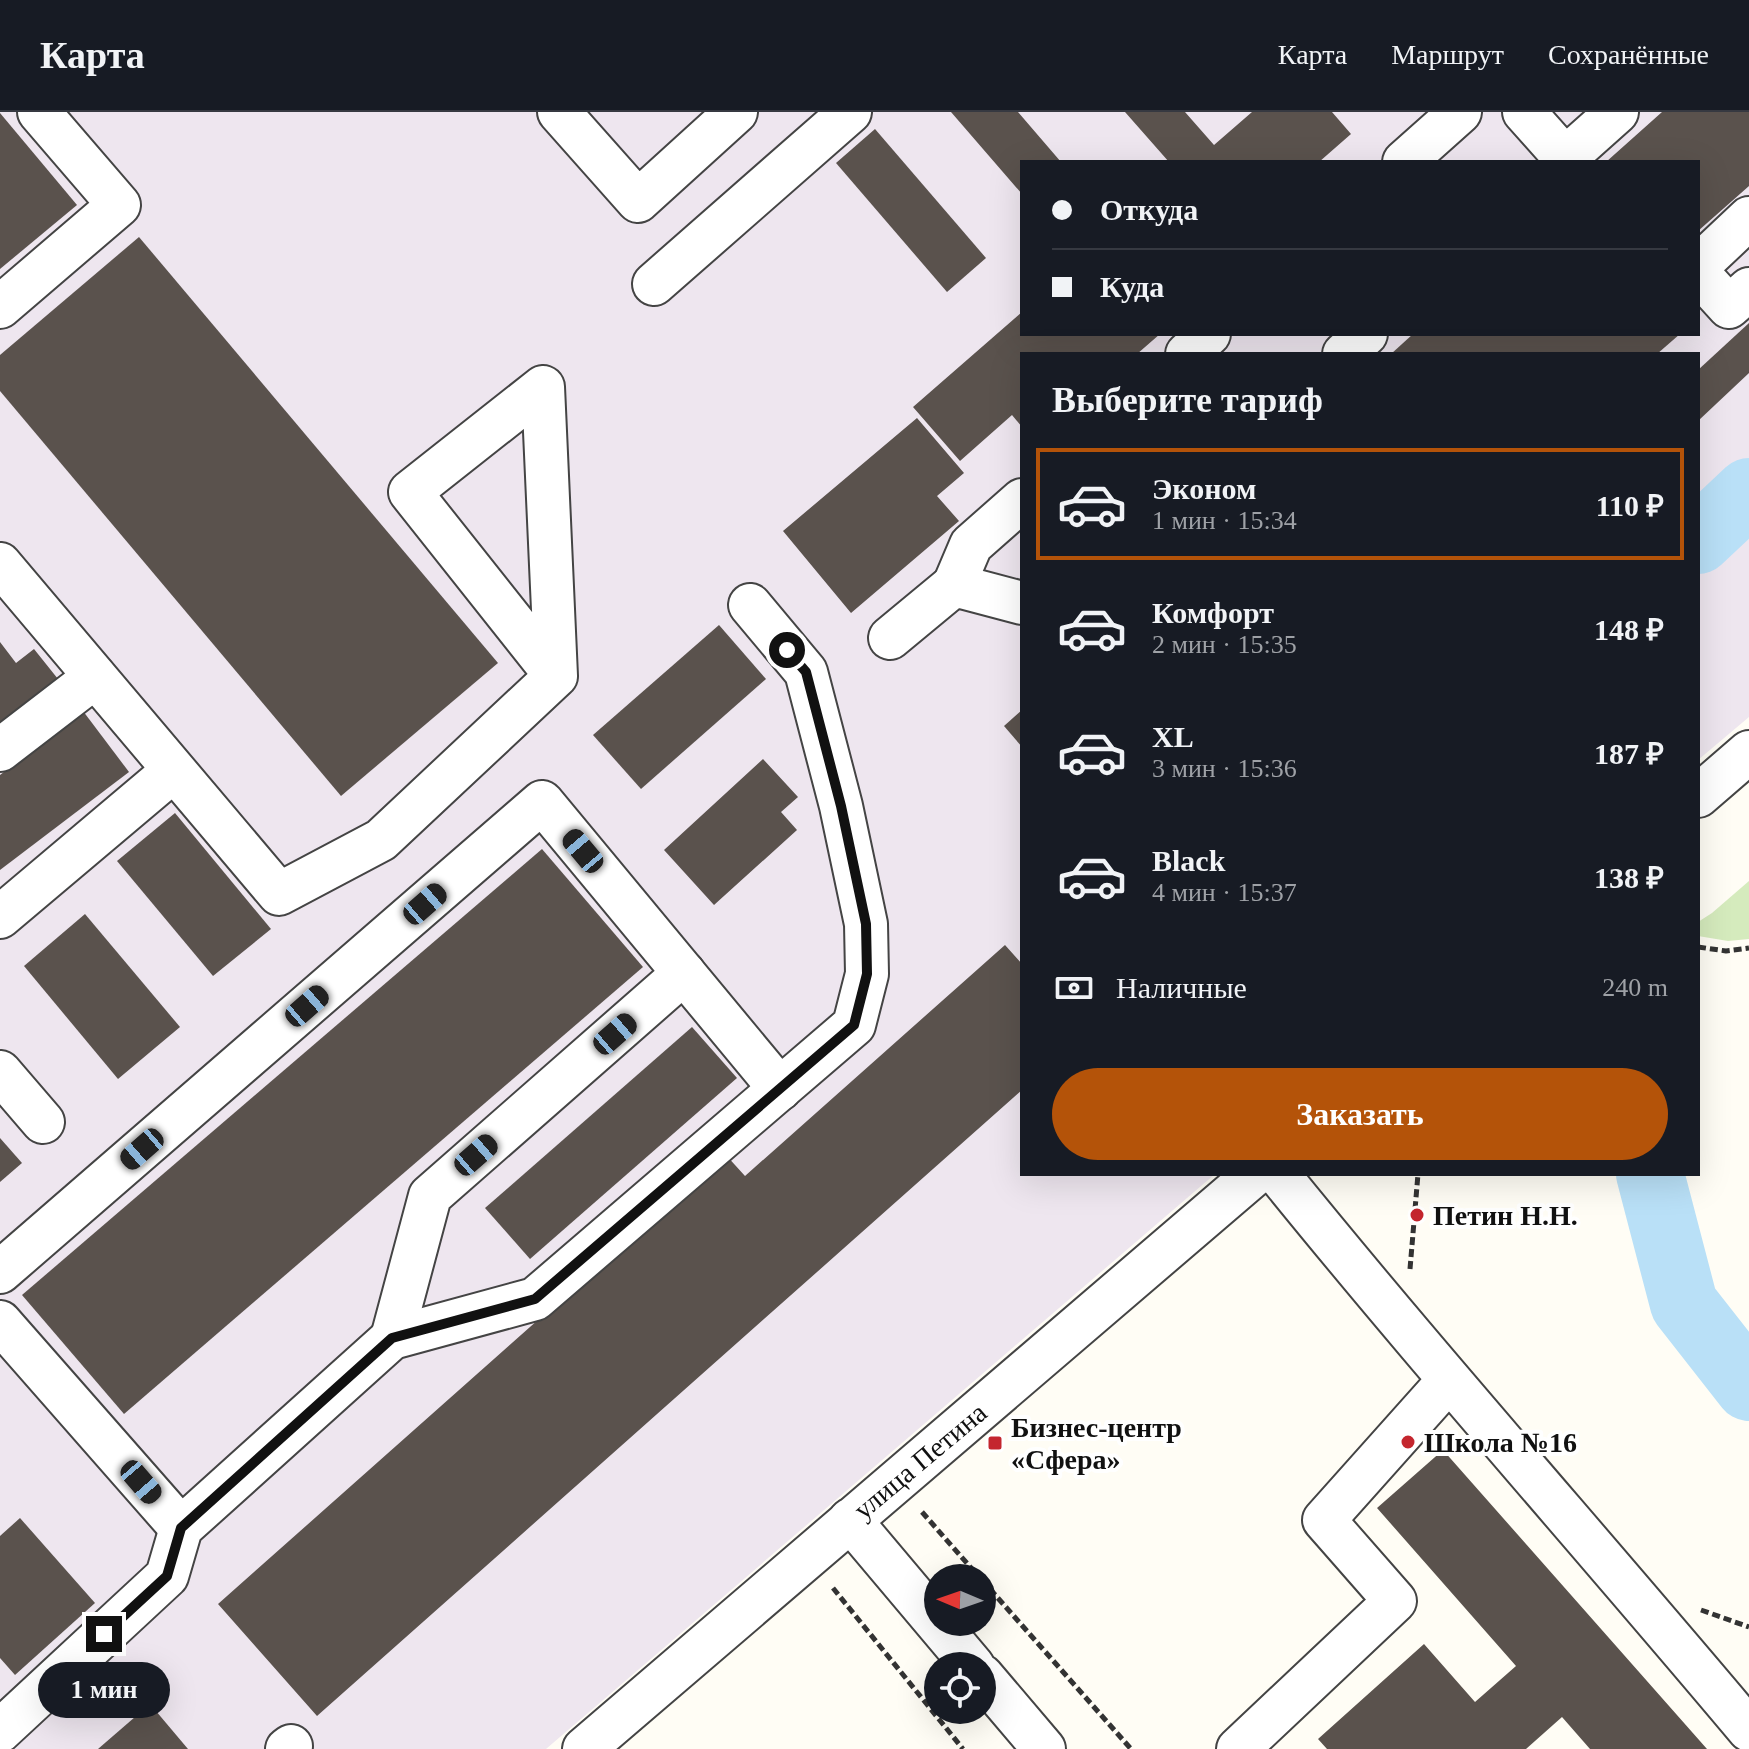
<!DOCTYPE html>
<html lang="ru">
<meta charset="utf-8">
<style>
body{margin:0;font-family:Georgia,serif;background:#20242c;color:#f1f3f6;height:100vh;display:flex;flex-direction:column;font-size:30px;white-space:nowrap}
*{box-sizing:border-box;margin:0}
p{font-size:26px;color:#9ea1a6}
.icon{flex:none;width:44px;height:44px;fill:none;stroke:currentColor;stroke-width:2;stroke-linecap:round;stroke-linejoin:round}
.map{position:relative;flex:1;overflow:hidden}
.side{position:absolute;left:1020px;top:240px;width:680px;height:824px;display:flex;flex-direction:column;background:#171b24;border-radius:0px;box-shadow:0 8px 32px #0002}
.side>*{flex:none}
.hud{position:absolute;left:1020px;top:48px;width:680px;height:176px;border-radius:0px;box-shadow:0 8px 32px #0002;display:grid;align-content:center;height:176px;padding:0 32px;background:#171b24}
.needle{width:52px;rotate:272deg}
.fabs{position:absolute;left:924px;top:1452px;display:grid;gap:16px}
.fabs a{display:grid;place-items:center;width:72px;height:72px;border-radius:50%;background:#171b24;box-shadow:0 8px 32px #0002;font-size:40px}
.end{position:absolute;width:36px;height:36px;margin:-18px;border:10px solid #111;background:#fff;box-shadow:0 0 0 4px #fff}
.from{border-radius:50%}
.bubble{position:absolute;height:56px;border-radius:28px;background:#171b24;box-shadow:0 8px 32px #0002;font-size:26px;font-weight:700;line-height:56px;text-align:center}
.car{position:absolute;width:24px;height:48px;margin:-24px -12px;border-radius:10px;box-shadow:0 0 6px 2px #0007;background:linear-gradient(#222 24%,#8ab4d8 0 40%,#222 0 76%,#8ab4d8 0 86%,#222 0)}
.hud b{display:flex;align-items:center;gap:28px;height:76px;font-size:30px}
.hud b+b{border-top:2px solid #363941}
.hud i{width:20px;height:20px;background:#f1f3f6}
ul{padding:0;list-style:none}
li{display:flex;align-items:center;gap:24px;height:112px;margin:0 16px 12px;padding:0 16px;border:4px solid transparent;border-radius:0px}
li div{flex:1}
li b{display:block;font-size:30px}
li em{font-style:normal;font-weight:700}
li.active{border-color:#b45309}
li>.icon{width:72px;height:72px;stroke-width:1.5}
h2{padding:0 32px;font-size:36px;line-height:96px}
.pay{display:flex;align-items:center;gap:20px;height:88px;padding:0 32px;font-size:30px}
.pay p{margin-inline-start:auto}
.action{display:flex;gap:16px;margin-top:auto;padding:16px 32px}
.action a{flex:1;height:92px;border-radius:48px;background:#b45309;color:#fff;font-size:32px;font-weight:700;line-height:92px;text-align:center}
header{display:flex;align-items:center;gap:48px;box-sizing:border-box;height:112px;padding:0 40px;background:#171b24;border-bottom:2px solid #363941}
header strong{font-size:38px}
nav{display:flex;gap:44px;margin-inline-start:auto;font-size:28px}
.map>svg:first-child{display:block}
.industrial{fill:#eee6ef;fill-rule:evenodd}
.green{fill:#d5ebbd}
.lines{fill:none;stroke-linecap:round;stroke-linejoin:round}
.river{stroke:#b9e0f7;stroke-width:68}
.building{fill:#5a524d}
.minor-casing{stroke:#444;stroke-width:46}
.path{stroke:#333;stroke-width:5;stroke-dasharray:8 4;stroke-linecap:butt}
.minor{stroke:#fff;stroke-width:42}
.route{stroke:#111;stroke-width:10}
.poi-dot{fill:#c4262e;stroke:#fff;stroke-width:3}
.labels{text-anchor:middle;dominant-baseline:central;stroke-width:8;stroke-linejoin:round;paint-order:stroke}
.poi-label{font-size:28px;font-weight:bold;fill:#111;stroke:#fff;text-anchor:start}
.street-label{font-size:28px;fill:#111;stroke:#fff}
</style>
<header>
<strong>Карта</strong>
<nav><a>Карта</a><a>Маршрут</a><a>Сохранённые</a></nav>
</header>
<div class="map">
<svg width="1749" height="1637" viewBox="0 0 1749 1637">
<rect width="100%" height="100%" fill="#fffdf5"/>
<!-- industrial -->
<path class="industrial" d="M 0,0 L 1749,0 L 1749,605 L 1698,648 L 1698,242 L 1022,242 L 1022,1062 L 1215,1062 L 546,1637 L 0,1637 ZM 1022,50 L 1698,50 L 1698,222 L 1022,222 Z"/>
<!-- green -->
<polygon class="green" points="1749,769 1749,827 1728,829 1698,824 1698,810 1712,801"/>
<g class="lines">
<!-- river -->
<g class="river">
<polyline points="1698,428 1749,380"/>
<polyline points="1650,1062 1684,1192 1749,1275"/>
</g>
</g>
<!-- building -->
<g class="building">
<polygon points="951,0 1018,0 1061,50 1022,50 1022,82"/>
<polygon points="1125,0 1185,0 1214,33 1252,0 1332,0 1351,22 1319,50 1169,50"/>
<polygon points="1662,0 1749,0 1749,74 1698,119 1698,50 1606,50"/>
<polygon points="0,1 77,93 0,157"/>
<polygon points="875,17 986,146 947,180 836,51"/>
<polygon points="139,125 498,551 341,684 0,279 0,243"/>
<polygon points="1022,200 1022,222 1160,222 1137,242 1022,242 1022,315 1012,303 960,349 913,295"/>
<polygon points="1749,211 1749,261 1698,309 1698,258"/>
<polygon points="1413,222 1680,222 1657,242 1391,242"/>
<polygon points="917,306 964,361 937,384 959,409 851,501 783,419"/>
<polygon points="719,513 766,567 641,677 593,623"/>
<polygon points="0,530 16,551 34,537 58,567 0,614"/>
<polygon points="1022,598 1022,635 1004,614"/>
<polygon points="83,599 129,660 0,758 0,663"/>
<polygon points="763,647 798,685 781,700 797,718 714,793 664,738"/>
<polygon points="175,701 271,817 213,864 117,749"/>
<polygon points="542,737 643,855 124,1302 22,1183"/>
<polygon points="85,802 180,915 118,967 24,854"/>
<polygon points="1005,833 1022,852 1022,978 317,1604 218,1492 725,1042 745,1064"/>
<polygon points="692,915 737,966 530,1147 485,1096"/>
<polygon points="0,1026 22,1051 0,1070"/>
<polygon points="1443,1338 1707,1637 1590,1637 1562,1605 1526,1637 1327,1637 1318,1627 1424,1532 1475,1590 1516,1554 1377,1396"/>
<polygon points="20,1406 95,1491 15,1563 0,1546 0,1424"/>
<polygon points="150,1592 188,1637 98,1637"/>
</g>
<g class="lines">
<defs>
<g id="minor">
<polyline points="559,0 638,89 736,0"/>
<polyline points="1524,0 1565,46"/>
<polyline points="1404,50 1460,0"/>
<polyline points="1561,50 1617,0"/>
<polyline points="1698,154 1749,106"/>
<polyline points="1698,161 1729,195 1749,177"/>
<polyline points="654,172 850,0"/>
<polyline points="0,195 119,93 39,0"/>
<polyline points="1187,242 1209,222"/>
<polyline points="1344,242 1366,222"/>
<polyline points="0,452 279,782 381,728 556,564 543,275 410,380 556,564"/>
<polyline points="954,473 971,433 1022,388"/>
<polyline points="890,526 954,473 1022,491"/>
<polyline points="0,638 95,565"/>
<polyline points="1698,684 1749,640"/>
<polyline points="0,805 173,659"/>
<polyline points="0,960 43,1010"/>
<path d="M 1278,1062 C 1431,1251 1593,1432 1749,1618"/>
<polyline points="0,1160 542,690 780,977"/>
<polyline points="0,1210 181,1416"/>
<polyline points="392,1226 430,1084 684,861"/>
<polyline points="850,1408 973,1554"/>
<polyline points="982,1564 1044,1637"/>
<polyline points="0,1619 167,1464 181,1416 392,1226 535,1187 854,913 867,862 866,812 841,694 806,560 750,493"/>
<polyline points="287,1637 291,1634"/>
<path d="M 584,1637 C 807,1444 1032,1255 1255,1062"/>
<polyline points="1238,1637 1395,1489 1324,1408 1449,1268"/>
</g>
</defs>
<!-- minor casing -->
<use href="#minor" class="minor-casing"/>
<!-- path -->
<g class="path">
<polyline points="1698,835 1726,839 1749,836"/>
<polyline points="1410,1157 1418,1062"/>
<polyline points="922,1400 980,1466"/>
<polyline points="982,1468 1131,1637"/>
<polyline points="833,1476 963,1637"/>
<polyline points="1701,1498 1749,1515"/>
</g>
<!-- minor -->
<use href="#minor" class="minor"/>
</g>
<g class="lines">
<!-- route -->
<polyline class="route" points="104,1522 167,1464 181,1416 392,1226 535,1187 854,913 867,862 866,812 841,694 806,560 787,538"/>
</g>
<!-- markers -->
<g class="poi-dot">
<circle cx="1417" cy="1103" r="8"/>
<circle cx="1408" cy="1330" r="8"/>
<rect x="987" y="1323" width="16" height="16" rx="4"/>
</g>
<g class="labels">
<!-- poi labels -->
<g class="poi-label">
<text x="1433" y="1103">Петин Н.Н.</text>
<text x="1011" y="1315">Бизнес-центр<tspan x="1011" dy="32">«Сфера»</tspan></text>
<text x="1424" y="1330">Школа №16</text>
</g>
<!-- street labels -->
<g class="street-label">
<text transform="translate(920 1349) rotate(-40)">улица Петина</text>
</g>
</g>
</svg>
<div class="fabs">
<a><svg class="needle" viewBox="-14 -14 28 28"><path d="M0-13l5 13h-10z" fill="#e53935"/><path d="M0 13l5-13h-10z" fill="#9ea1a6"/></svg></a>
<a><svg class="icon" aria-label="locate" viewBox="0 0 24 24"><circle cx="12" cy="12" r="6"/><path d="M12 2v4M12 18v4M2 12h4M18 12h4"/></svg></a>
</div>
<i class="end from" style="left:787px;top:538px"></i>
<i class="end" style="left:104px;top:1522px"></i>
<div class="bubble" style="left:38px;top:1550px;width:132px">1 мин</div>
<i class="car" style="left:583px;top:739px;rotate:320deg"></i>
<i class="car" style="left:425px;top:792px;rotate:49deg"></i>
<i class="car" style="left:307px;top:894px;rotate:49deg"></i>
<i class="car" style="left:615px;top:922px;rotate:49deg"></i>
<i class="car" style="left:142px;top:1037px;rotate:229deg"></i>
<i class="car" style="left:476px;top:1043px;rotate:49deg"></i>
<i class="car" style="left:141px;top:1370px;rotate:139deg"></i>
<div class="hud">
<b><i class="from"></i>Откуда</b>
<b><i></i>Куда</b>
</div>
<section class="side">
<h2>Выберите тариф</h2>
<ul>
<li class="active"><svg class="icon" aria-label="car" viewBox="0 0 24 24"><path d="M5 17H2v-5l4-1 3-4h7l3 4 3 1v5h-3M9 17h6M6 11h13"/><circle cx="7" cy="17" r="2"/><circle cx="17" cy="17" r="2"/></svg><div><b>Эконом</b><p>1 мин · 15:34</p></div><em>110 ₽</em></li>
<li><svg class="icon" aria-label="car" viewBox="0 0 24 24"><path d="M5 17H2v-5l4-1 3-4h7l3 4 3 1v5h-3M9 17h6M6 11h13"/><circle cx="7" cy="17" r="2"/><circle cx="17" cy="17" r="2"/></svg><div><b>Комфорт</b><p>2 мин · 15:35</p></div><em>148 ₽</em></li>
<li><svg class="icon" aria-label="car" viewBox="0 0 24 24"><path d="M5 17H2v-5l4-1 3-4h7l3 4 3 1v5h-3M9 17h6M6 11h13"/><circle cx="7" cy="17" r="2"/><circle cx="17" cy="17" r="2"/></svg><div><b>XL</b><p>3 мин · 15:36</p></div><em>187 ₽</em></li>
<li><svg class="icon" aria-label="car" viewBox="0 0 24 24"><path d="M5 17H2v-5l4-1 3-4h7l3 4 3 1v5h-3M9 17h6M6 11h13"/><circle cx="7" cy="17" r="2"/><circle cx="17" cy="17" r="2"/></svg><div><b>Black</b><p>4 мин · 15:37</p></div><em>138 ₽</em></li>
</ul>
<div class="pay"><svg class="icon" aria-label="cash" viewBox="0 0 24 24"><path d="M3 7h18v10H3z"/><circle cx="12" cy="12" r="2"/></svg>Наличные<p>240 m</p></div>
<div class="action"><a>Заказать</a></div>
</section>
</div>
